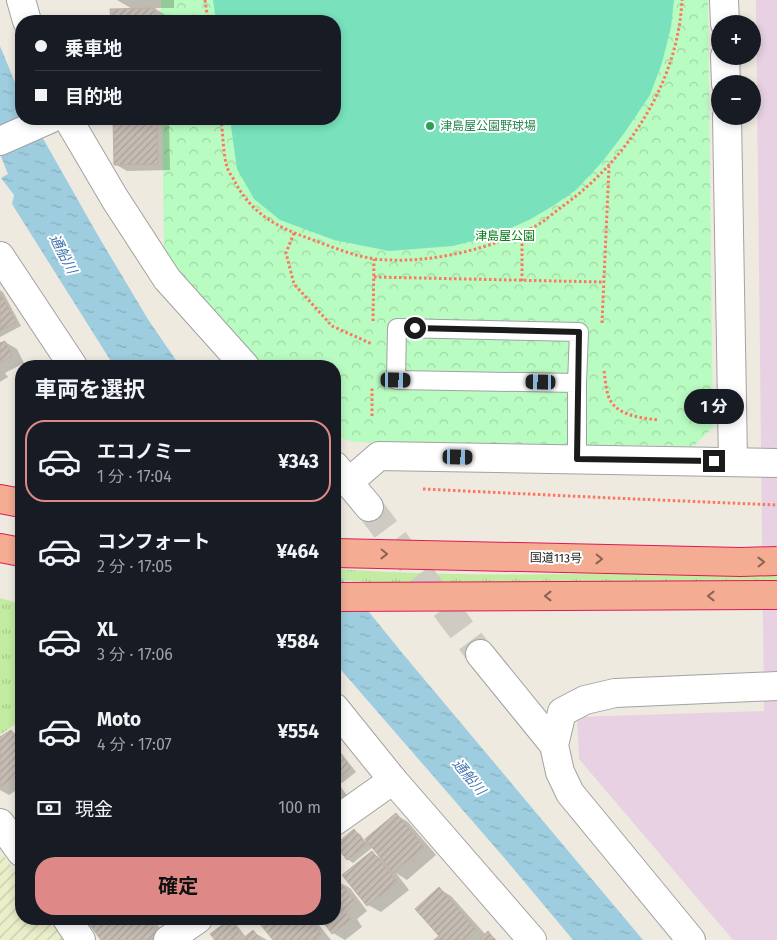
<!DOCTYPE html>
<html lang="ja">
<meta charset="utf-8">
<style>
body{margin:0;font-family:"Fira Sans","Noto Sans JP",sans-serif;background:#20242c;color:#f1f3f6;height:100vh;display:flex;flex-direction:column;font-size:19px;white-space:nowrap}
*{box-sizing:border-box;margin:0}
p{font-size:16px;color:#9ea1a6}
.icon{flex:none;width:28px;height:28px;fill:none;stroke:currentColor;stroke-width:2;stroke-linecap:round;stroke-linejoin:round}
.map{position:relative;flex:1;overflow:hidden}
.panel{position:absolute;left:15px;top:360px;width:326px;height:565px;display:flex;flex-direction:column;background:#171b24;border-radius:20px;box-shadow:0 2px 8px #0003}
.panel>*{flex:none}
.guide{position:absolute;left:15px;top:15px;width:326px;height:110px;border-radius:20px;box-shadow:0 2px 8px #0003;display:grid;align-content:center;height:110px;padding:0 20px;background:#171b24}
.tools{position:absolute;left:711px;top:15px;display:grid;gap:10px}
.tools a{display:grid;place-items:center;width:50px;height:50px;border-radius:50%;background:#171b24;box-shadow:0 2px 8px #0003;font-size:25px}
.end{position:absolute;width:22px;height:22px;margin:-11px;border:6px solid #1b1b1b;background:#fff;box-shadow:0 0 0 2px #fff}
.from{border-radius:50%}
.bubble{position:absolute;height:35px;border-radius:18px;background:#171b24;box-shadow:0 2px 8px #0003;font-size:16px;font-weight:700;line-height:35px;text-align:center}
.car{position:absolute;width:15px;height:30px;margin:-15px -8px;border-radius:6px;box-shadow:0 0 4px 1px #0007;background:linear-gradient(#222 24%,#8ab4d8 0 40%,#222 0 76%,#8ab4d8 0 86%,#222 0)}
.guide b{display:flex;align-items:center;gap:18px;height:48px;font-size:19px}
.guide b+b{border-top:1px solid #363941}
.guide i{width:12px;height:12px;background:#f1f3f6}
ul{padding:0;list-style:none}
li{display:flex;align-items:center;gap:15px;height:82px;margin:0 10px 8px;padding:0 10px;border:2px solid transparent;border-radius:20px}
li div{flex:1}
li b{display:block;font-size:19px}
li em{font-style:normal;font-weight:700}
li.current{border-color:#de8987}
li>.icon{width:45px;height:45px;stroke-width:1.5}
h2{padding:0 20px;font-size:22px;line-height:60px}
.pay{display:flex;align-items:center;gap:12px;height:55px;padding:0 20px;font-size:19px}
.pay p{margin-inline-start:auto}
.button{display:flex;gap:10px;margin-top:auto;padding:10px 20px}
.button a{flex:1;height:58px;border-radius:20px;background:#de8987;color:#111;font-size:20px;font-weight:700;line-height:58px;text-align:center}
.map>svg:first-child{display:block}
.industrial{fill:#e7d1e2}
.farmland{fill:url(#farmland-furrows)}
.grass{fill:url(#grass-tufts)}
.park{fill:url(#park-crowns)}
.pitch{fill:#79e2bd}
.water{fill:url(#water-ripples)}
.shadow{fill:#0003}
.building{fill:url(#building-hatch);stroke:#c0b0a2}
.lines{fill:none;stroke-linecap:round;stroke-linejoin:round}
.minor-tunnel{stroke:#cecbc2;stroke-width:28;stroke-dasharray:28 14;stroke-linecap:butt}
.service-casing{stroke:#a2a2a2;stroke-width:20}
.minor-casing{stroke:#a2a2a2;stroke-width:30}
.trunk-casing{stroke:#de1a56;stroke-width:30}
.path{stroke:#ff7660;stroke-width:3;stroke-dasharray:2.5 2.5;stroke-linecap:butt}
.service{stroke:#fff;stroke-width:18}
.minor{stroke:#fff;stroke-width:28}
.trunk{stroke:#f4ac92;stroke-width:28}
.trunk-bridge-casing{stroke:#de1a56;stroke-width:30;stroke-linecap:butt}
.trunk-bridge{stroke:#f4ac92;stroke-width:28}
.oneway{stroke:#886456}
.route{stroke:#1b1b1b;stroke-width:6}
.leisure-dot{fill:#2e9e5b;stroke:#fff;stroke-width:2}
.labels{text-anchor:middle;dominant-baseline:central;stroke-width:4;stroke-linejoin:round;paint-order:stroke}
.leisure-label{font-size:12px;fill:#27864d;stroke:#fff;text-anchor:start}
.park-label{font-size:12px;fill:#067d14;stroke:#fff}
.street-label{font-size:12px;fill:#1b1b1b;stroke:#fff}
.water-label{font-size:14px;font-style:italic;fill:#4475af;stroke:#fff}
</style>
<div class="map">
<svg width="777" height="940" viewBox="0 0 777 940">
<defs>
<pattern id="farmland-furrows" width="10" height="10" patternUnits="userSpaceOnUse" patternTransform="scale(1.25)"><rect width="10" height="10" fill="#eaeec9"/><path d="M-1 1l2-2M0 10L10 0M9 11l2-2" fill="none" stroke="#c8ccac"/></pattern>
<pattern id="grass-tufts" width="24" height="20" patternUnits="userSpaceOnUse" patternTransform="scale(1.25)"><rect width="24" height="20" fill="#c3eca2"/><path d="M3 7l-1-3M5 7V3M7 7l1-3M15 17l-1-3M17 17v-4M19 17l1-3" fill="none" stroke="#a7ca8b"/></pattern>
<pattern id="park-crowns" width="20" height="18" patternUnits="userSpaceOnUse" patternTransform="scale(1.25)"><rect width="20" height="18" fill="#b9fcc1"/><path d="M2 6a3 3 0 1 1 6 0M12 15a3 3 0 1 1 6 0" fill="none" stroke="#9ed7a5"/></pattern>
<pattern id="water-ripples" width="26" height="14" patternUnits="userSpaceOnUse" patternTransform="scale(1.25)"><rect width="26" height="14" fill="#9dcdde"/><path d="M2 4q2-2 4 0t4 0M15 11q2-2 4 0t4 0" fill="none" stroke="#87afbe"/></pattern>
<pattern id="building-hatch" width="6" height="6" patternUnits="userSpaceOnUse" patternTransform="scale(1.25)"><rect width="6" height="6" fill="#c5bcb3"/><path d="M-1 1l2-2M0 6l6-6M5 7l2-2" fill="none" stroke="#a9a199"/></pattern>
</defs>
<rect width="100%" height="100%" fill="#eeeae0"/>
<!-- industrial -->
<polygon class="industrial" points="756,0 777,0 777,940 733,940 579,759 577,717 764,711"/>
<!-- farmland -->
<polygon class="farmland" points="0,850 21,880 21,919 49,919 64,940 0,940"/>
<!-- grass -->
<g class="grass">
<path d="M 335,569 C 482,579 630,573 777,570 L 777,580 L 422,585 L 335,580 Z"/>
<polygon points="0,598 21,604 21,720 0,735"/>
</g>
<!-- park -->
<polygon class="park" points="161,0 708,0 713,427 694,446 354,442 335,436 335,366 258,366 197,302 164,257 162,119 335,119 335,21 161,21"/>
<!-- pitch -->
<polygon class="pitch" points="213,0 674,0 671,27 662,63 650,95 625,132 603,161 576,190 553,206 529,220 502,232 476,240 453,246 389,251 334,240 280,220 254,199 237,169 230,119 335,119 335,21 216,21"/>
<!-- water -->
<g class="water">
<polygon points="0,46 21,97 21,119 41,135 100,239 149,321 180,366 114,366 12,204 14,195 1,178 8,174 0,154"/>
<polygon points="335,570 403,654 643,940 573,940 507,861 335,663"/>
</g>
<!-- shadow -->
<g class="shadow">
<polygon points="117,0 174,0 174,8 154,8 167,16 167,21 112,21 112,11 134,10"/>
<polygon points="114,119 169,119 170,170 127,171 115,164"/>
<polygon points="0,290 3,292 21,326 0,337"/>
<polygon points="5,342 17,349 24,363 5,373 8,377 0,382 0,345"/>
<polygon points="11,731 21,737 21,787 9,795 0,790 0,739"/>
<polygon points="335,747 339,750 356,772 342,783 335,779"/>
<polygon points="335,779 354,805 335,819"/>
<polygon points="396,815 408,822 436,855 407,880 396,873 409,890 381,912 368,905 344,875 372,853 382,859 373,847 353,863 347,859 354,831 360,834 365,841"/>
<polygon points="337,881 350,888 367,911 357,919 362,927 345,940 333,933 322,919 335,919 335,883"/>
<polygon points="439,889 451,896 486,935 488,933 497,940 436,940 441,936"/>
<polygon points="100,919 153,919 169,940 103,940 92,925"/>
<polygon points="257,919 314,919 331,940 274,940"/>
<polygon points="230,921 236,924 246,937 253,932 267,940 216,940"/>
</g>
<!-- building -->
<g class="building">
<polygon points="155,8 155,21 111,21 110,9"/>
<polygon points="113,119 157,119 158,164 114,165"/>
<polygon points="0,293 16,322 0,331"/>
<polygon points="5,341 12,356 0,362 0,343"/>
<polygon points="11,730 21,744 21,772 0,787 0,737"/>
<polygon points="335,747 351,768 335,780"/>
<polygon points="396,813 424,847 393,873 365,839"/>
<polygon points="354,829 366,845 347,860 335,845"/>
<polygon points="372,851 397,882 367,906 342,875"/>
<polygon points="337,879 356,903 345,912 351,919 332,934 321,919 335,919 335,881"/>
<polygon points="439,887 477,931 467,940 434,940 439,936 415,909"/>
<polygon points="98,919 147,919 158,934 150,940 101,940 90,925"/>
<polygon points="230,919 242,935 235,940 215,940 210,934"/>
<polygon points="256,919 309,919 321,934 314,940 273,940"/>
<polygon points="253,930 261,940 241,940"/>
<polygon points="488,931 495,940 479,940"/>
</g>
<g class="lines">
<!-- minor-tunnel -->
<polyline class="minor-tunnel" points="369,507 480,654"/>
<defs>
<polyline id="service" points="577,459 577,383 396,380 397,328 579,332 577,383"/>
<g id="minor">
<polyline points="21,0 27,21"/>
<polyline points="724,0 725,24"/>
<polyline points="725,56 726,84"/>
<polyline points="727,116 733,461"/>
<polyline points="68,119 115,199 167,279 245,366"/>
<polyline points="0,141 50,119"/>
<polyline points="0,256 73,366"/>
<polyline points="335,466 369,507"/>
<polyline points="349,482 379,456 777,463"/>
<polyline points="480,654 554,745"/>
<polyline points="335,708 393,780 532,940"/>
<polyline points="335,821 393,780"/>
<polyline points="0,823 21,852"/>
<polyline points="67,919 81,940"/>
<polyline points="168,940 198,919"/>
<polyline points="691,940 570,793 560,772 554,745 562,712 585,700 615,693 777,686"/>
</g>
<g id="trunk">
<polyline points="0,499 21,503"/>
<polyline points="0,548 21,552"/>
</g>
</defs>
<!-- service casing -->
<use href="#service" class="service-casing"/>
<!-- minor casing -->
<use href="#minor" class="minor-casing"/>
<!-- trunk casing -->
<use href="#trunk" class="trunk-casing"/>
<!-- path -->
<g class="path">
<polyline points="205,0 208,21"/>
<path d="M 221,119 C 223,133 223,154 227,167 C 229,173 234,179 236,184 C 257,221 286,230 324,244 C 345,252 367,260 390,260 C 437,262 490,248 532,228 C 543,223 553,213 563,206 C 628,159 678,82 682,0"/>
<polyline points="294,233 286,253 294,284 332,326 372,344"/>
<polyline points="374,277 603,282"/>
<polyline points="522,281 522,232"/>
<polyline points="373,321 374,259"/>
<polyline points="602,323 609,167"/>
<path d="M 604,371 C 605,379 606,388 608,395 C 614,416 642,418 659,420"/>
<polyline points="372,416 372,387"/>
<polyline points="423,489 612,498 777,505"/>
</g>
<!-- service -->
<use href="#service" class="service"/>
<!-- minor -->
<use href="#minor" class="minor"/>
<!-- trunk -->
<use href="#trunk" class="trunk"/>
<defs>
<g id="trunk-bridge">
<polyline points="335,553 741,562 777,561"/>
<polyline points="335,597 777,595"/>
</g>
</defs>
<!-- trunk-bridge casing -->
<use href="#trunk-bridge" class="trunk-bridge-casing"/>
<!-- trunk-bridge -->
<use href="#trunk-bridge" class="trunk-bridge"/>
</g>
<!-- one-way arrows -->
<defs><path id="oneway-chevron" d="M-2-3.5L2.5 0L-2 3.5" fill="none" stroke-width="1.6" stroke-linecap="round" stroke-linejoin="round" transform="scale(1.25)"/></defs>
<g class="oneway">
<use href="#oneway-chevron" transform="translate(384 554) rotate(1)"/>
<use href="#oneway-chevron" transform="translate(599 559) rotate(1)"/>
<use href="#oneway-chevron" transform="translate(761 562) rotate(-1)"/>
<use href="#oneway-chevron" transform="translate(548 596) rotate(180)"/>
<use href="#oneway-chevron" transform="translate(711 596) rotate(180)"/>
</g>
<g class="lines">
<!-- route -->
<polyline class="route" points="415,328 579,332 577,459 714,461"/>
</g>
<!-- markers -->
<circle class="leisure-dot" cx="430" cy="126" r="5"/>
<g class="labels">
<!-- leisure labels -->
<g class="leisure-label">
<text x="440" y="126">津島屋公園野球場</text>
</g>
<!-- park labels -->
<g class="park-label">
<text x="505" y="236">津島屋公園</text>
</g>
<!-- street labels -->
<g class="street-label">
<text transform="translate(556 558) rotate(1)">国道113号</text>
</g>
<!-- water labels -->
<g class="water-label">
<text transform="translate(63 254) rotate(63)">通船川</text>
<text transform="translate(469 777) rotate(50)">通船川</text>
</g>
</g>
</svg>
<div class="tools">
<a>+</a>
<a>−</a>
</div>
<i class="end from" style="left:415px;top:328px"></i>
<i class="end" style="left:714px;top:461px"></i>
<div class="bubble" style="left:684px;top:389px;width:60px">1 分</div>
<i class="car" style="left:396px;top:380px;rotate:91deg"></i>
<i class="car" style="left:541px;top:382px;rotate:271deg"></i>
<i class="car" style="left:458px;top:457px;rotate:91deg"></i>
<div class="guide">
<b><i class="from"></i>乗車地</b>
<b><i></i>目的地</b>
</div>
<section class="panel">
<h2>車両を選択</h2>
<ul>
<li class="current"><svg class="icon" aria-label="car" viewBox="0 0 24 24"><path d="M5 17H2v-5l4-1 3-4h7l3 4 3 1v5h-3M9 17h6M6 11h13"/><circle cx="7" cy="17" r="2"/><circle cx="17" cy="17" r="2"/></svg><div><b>エコノミー</b><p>1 分 · 17:04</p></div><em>¥343</em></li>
<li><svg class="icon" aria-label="car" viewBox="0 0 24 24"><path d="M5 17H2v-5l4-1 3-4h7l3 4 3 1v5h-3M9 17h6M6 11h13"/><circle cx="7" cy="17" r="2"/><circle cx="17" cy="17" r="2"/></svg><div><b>コンフォート</b><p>2 分 · 17:05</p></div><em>¥464</em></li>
<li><svg class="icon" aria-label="car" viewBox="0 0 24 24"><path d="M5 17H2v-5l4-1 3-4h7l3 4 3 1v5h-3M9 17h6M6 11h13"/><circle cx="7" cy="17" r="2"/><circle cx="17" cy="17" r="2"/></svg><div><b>XL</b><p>3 分 · 17:06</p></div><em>¥584</em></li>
<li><svg class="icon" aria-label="car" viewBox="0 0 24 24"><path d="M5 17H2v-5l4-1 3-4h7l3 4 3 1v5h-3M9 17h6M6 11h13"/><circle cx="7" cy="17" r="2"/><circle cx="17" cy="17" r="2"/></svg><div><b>Moto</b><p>4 分 · 17:07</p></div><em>¥554</em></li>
</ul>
<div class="pay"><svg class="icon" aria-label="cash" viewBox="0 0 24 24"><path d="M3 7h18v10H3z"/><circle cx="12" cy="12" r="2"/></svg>現金<p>100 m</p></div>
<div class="button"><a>確定</a></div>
</section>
</div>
